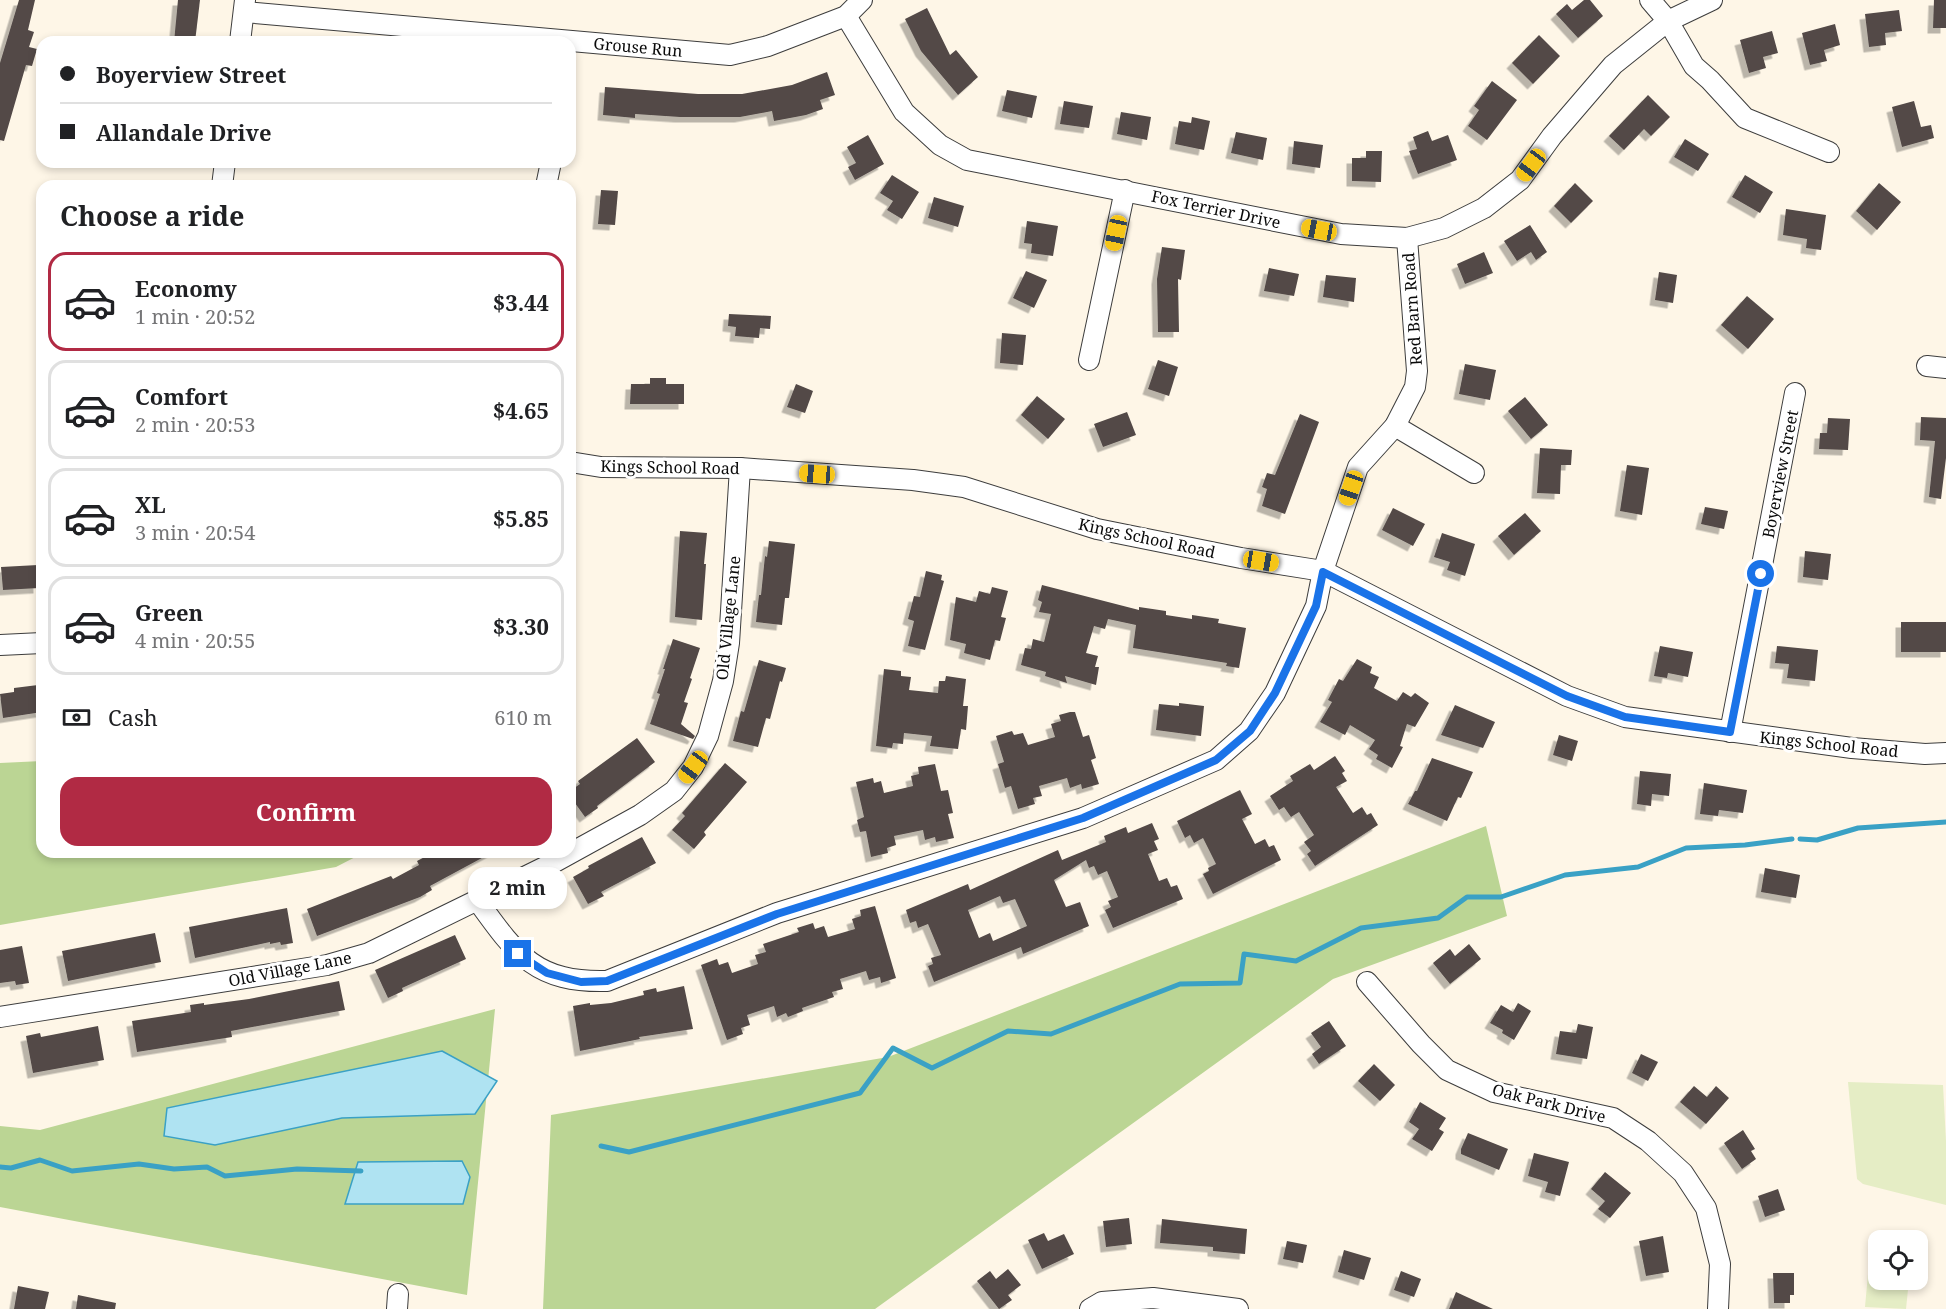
<!DOCTYPE html>
<meta charset="utf-8">
<style>
body{margin:0;font-family:"Noto Serif",serif;background:#f6f6f6;color:#202124;height:100vh;display:flex;flex-direction:column;font-size:22px;white-space:nowrap}
*{box-sizing:border-box;margin:0}
p{font-size:20px;color:#757577}
.icon{flex:none;width:33px;height:33px;fill:none;stroke:currentColor;stroke-width:2;stroke-linecap:round;stroke-linejoin:round}
.map{position:relative;flex:1;overflow:hidden}
.drawer{position:absolute;left:36px;top:180px;width:540px;height:678px;display:flex;flex-direction:column;background:#fff;border-radius:18px;box-shadow:0 3px 9px #0003}
.drawer>*{flex:none}
.banner{position:absolute;left:36px;top:36px;width:540px;height:132px;border-radius:18px;box-shadow:0 3px 9px #0003;display:grid;align-content:center;height:132px;padding:0 24px;background:#fff}
.fabs{position:absolute;left:1868px;top:1230px;display:grid;gap:12px}
.fabs a{display:grid;place-items:center;width:60px;height:60px;border-radius:12px;background:#fff;box-shadow:0 3px 9px #0003;font-size:30px}
.end{position:absolute;width:27px;height:27px;margin:-14px;border:8px solid #1a73e8;background:#fff;box-shadow:0 0 0 3px #fff}
.from{border-radius:50%}
.bubble{position:absolute;height:42px;border-radius:18px;background:#fff;box-shadow:0 3px 9px #0003;font-size:20px;font-weight:700;line-height:42px;text-align:center}
.car{position:absolute;width:18px;height:36px;margin:-18px -9px;border-radius:8px;box-shadow:0 0 4px 2px #0007;background:linear-gradient(#f5c518 24%,#345 0 40%,#f5c518 0 76%,#345 0 86%,#f5c518 0)}
.banner b{display:flex;align-items:center;gap:21px;height:57px;font-size:22px}
.banner b+b{border-top:2px solid #e0e0e0}
.banner i{width:15px;height:15px;background:#202124}
ul{padding:0;list-style:none}
li{display:flex;align-items:center;gap:18px;height:99px;margin:0 12px 9px;padding:0 12px;border:3px solid #e0e0e0;border-radius:18px}
li div{flex:1}
li b{display:block;font-size:22px}
li em{font-style:normal;font-weight:700}
li.selected{border-color:#b12a44}
li>.icon{width:54px;height:54px;stroke-width:1.5}
h2{padding:0 24px;font-size:27px;line-height:72px}
.pay{display:flex;align-items:center;gap:15px;height:66px;padding:0 24px;font-size:22px}
.pay p{margin-inline-start:auto}
.cta{display:flex;gap:12px;margin-top:auto;padding:12px 24px}
.cta a{flex:1;height:69px;border-radius:18px;background:#b12a44;color:#fff;font-size:24px;font-weight:700;line-height:69px;text-align:center}
.map>svg:first-child{display:block}
.forest{fill:#bbd594}
.pitch{fill:#e5edc5}
.water{fill:#afe3f2;stroke:#3aa1c5;stroke-width:1.5}
.lines{fill:none;stroke-linecap:round;stroke-linejoin:round}
.stream{stroke:#3aa1c5;stroke-width:5}
.building{fill:#524947;fill-rule:evenodd;filter:url(#shadow)}
.minor-casing{stroke:#3d3d3d;stroke-width:22}
.minor{stroke:#fff;stroke-width:20}
.route{stroke:#1a73e8;stroke-width:8}
.labels{text-anchor:middle;dominant-baseline:central;stroke-width:6;stroke-linejoin:round;paint-order:stroke}
.street-label{font-size:16px;fill:#0a0a0a;stroke:#fff}
</style>
<div class="map">
<svg width="1946" height="1309" viewBox="0 0 1946 1309">
<defs>
<filter id="shadow"><feDropShadow dx="-5.5" dy="5.5" stdDeviation="0" flood-color="#0004"/></filter>
</defs>
<rect width="100%" height="100%" fill="#fef6e7"/>
<!-- forest -->
<g class="forest">
<polygon points="42,761 42,852 365,852 336,867 0,925 0,763"/>
<polygon points="1486,826 1507,916 1333,979 875,1309 543,1309 551,1115 888,1057"/>
<polygon points="495,1009 467,1295 0,1207 0,1126 40,1130"/>
</g>
<!-- pitch -->
<g class="pitch">
<polygon points="1848,1082 1943,1085 1946,1141 1946,1205 1863,1184 1857,1179"/>
<polygon points="1871,1241 1878,1241 1878,1280 1909,1280 1906,1309 1865,1307"/>
</g>
<!-- water -->
<g class="water">
<polygon points="442,1051 497,1081 475,1114 342,1118 215,1145 164,1136 167,1108"/>
<polygon points="462,1161 470,1177 463,1204 345,1204 358,1162"/>
</g>
<g class="lines">
<!-- stream -->
<g class="stream">
<polyline points="1800,839 1817,840 1858,828 1946,822"/>
<polyline points="601,1146 629,1152 860,1093 893,1048 932,1068 1008,1031 1051,1034 1180,984 1240,983 1244,954 1296,961 1361,928 1438,918 1467,897 1501,897 1565,875 1638,867 1686,848 1745,845 1792,839"/>
<polyline points="0,1167 11,1168 40,1160 72,1171 139,1164 174,1169 207,1167 225,1176 297,1169 361,1171"/>
</g>
</g>
<!-- building -->
<g class="building">
<polygon points="19,0 35,0 28,30 34,32 29,47 37,49 32,66 26,65 4,141 0,140 0,63"/>
<polygon points="178,0 200,0 195,42 174,42"/>
<polygon points="1584,0 1590,0 1603,16 1578,38 1556,14 1567,4 1572,10"/>
<polygon points="1934,0 1946,0 1946,28 1933,28"/>
<polygon points="927,8 950,55 956,50 978,77 958,95 921,51 905,19"/>
<polygon points="1899,10 1902,31 1885,33 1886,45 1869,47 1865,14"/>
<polygon points="1835,24 1840,45 1824,50 1827,61 1810,65 1802,33"/>
<polygon points="1772,31 1778,53 1763,57 1766,68 1749,73 1740,40"/>
<polygon points="1539,35 1560,56 1533,84 1512,63"/>
<polygon points="827,72 835,95 820,100 823,109 806,115 774,121 772,111 740,117 680,117 635,114 635,118 603,115 605,87 698,94 742,94 792,85"/>
<polygon points="1492,81 1517,100 1487,140 1468,126 1479,110 1474,106"/>
<polygon points="1007,90 1037,96 1032,118 1002,111"/>
<polygon points="1648,95 1670,117 1651,136 1644,129 1624,150 1609,136"/>
<polygon points="1064,101 1093,106 1089,128 1060,124"/>
<polygon points="1914,101 1921,127 1931,125 1934,138 1902,147 1892,107"/>
<polygon points="1121,112 1151,117 1147,140 1117,134"/>
<polygon points="1192,117 1210,121 1204,150 1175,144 1179,121 1191,123"/>
<polygon points="1428,131 1432,141 1448,135 1457,160 1418,174 1409,151 1417,149 1413,137"/>
<polygon points="1236,132 1267,138 1263,160 1231,153"/>
<polygon points="868,135 884,164 855,180 848,167 856,163 847,147"/>
<polygon points="1685,139 1709,154 1698,171 1674,157"/>
<polygon points="1294,141 1323,145 1320,168 1292,164"/>
<polygon points="1366,151 1382,151 1381,182 1352,181 1352,158 1366,158"/>
<polygon points="892,175 919,192 902,219 887,210 893,201 880,193"/>
<polygon points="1745,175 1773,192 1760,213 1732,197"/>
<polygon points="1575,183 1593,201 1571,223 1554,206"/>
<polygon points="1879,183 1901,202 1877,230 1856,211"/>
<polygon points="601,190 618,191 615,225 598,224"/>
<polygon points="934,197 964,206 958,227 928,218"/>
<polygon points="1786,209 1826,215 1821,250 1806,248 1807,239 1783,235"/>
<polygon points="1027,221 1058,226 1053,256 1031,253 1032,244 1024,243"/>
<polygon points="1530,225 1547,252 1536,260 1531,252 1517,261 1504,241"/>
<polygon points="1162,247 1185,250 1181,280 1178,279 1179,332 1158,332 1157,279"/>
<polygon points="1484,252 1493,273 1465,284 1457,264"/>
<polygon points="1269,268 1299,274 1294,296 1264,291"/>
<polygon points="1026,271 1047,280 1034,308 1013,298"/>
<polygon points="1659,272 1677,275 1673,303 1655,300"/>
<polygon points="1326,275 1356,278 1354,302 1323,297"/>
<polygon points="1747,296 1774,319 1748,349 1721,325"/>
<polygon points="729,314 771,316 770,329 760,328 759,338 735,336 736,327 728,326"/>
<polygon points="1002,333 1026,335 1023,365 1000,363"/>
<polygon points="1158,360 1178,367 1169,396 1148,389"/>
<polygon points="1465,364 1496,370 1490,400 1459,394"/>
<polygon points="650,378 666,378 666,384 684,384 684,404 630,404 631,384 650,384"/>
<polygon points="796,384 813,391 805,413 787,407"/>
<polygon points="1037,396 1065,419 1048,439 1021,415"/>
<polygon points="1525,397 1548,425 1531,439 1508,411"/>
<polygon points="1127,412 1136,435 1103,447 1094,424"/>
<polygon points="1300,414 1319,422 1285,514 1262,506 1267,489 1262,487 1267,473 1275,475"/>
<polygon points="1921,417 1946,418 1946,458 1941,499 1929,497 1935,441 1920,440"/>
<polygon points="1828,418 1850,419 1848,450 1819,449 1820,433 1827,433"/>
<polygon points="1540,448 1572,450 1571,465 1561,465 1560,494 1537,493"/>
<polygon points="1627,465 1649,468 1642,515 1620,511"/>
<polygon points="1705,507 1728,511 1724,529 1701,524"/>
<polygon points="1393,508 1425,524 1413,546 1382,530"/>
<polygon points="1525,513 1541,531 1514,555 1498,536"/>
<polygon points="680,531 707,533 704,564 706,564 702,620 675,617"/>
<polygon points="1442,533 1475,544 1465,576 1447,570 1450,562 1434,557"/>
<polygon points="769,541 795,544 789,598 785,598 782,625 756,622 759,595 761,595 765,556 767,557"/>
<polygon points="1805,551 1831,554 1828,580 1803,577"/>
<polygon points="38,565 39,588 3,590 1,567"/>
<polygon points="926,571 942,575 941,580 944,581 925,650 908,646 914,621 908,619 914,596 920,597"/>
<polygon points="1042,585 1139,610 1139,607 1166,611 1166,615 1192,619 1192,615 1219,619 1218,623 1246,628 1239,668 1226,666 1227,663 1133,648 1136,625 1108,619 1105,629 1094,626 1086,653 1098,656 1095,667 1099,667 1096,685 1065,676 1067,683 1045,676 1046,672 1021,665 1025,648 1031,649 1033,639 1044,642 1051,614 1039,612 1042,602 1038,600"/>
<polygon points="992,587 1008,591 1001,617 1006,618 1000,641 995,640 990,660 964,653 966,644 950,640 956,597 976,602 979,591 990,594"/>
<rect x="1901" y="622" width="45" height="30"/>
<polygon points="673,639 700,648 690,678 692,679 684,702 688,703 681,724 695,736 693,739 650,724 660,694 657,693 665,669 663,669"/>
<polygon points="1660,646 1693,652 1688,677 1668,673 1667,678 1654,676"/>
<polygon points="1777,646 1818,650 1815,681 1787,678 1789,664 1775,663"/>
<polygon points="1357,659 1372,667 1370,673 1379,677 1374,688 1397,701 1403,692 1411,697 1415,693 1429,703 1415,727 1407,724 1400,746 1403,747 1392,768 1376,759 1378,755 1369,749 1375,740 1350,725 1345,735 1320,722 1332,702 1328,700 1339,679 1343,681"/>
<polygon points="759,660 786,668 782,682 780,681 770,719 766,718 758,747 733,741 741,711 744,712"/>
<polygon points="884,669 901,671 901,676 911,677 909,690 938,693 939,681 945,681 946,676 966,679 963,706 968,706 966,730 961,729 958,749 930,746 932,736 904,733 903,744 893,743 892,748 876,746"/>
<polygon points="38,685 42,712 3,718 0,694 14,692 14,688"/>
<polygon points="1179,703 1204,706 1201,736 1156,730 1159,704 1179,706"/>
<polygon points="1455,705 1495,722 1483,748 1441,735"/>
<polygon points="1070,712 1075,712 1083,737 1089,735 1096,758 1091,760 1099,784 1082,789 1081,784 1070,788 1067,778 1039,786 1042,796 1033,798 1035,804 1018,809 1011,786 1005,788 998,764 1004,762 996,736 1012,731 1014,735 1023,733 1028,745 1055,737 1051,724 1061,721 1059,715"/>
<polygon points="1559,735 1578,741 1572,761 1553,755"/>
<polygon points="637,738 655,762 597,806 598,808 585,817 570,796 570,791 580,784 578,781"/>
<polygon points="1335,756 1345,771 1342,773 1347,781 1336,787 1353,813 1362,807 1367,815 1371,813 1378,825 1315,866 1307,854 1311,851 1304,842 1314,835 1299,812 1291,817 1284,807 1279,810 1270,796 1293,781 1290,776 1310,764 1314,770"/>
<polygon points="1432,758 1473,772 1461,798 1458,797 1447,821 1408,804 1415,791 1417,791"/>
<polygon points="725,763 747,782 704,832 706,835 694,849 672,830 685,816 682,813"/>
<polygon points="935,764 941,791 948,790 953,813 948,814 954,838 936,842 935,837 925,840 923,830 894,836 896,845 887,848 888,853 871,857 866,831 860,832 857,820 864,817 856,782 873,778 874,783 881,781 884,793 913,786 911,776 919,774 918,767"/>
<polygon points="1640,771 1671,774 1669,796 1652,794 1651,806 1637,804"/>
<polygon points="1704,783 1747,790 1743,813 1719,810 1718,816 1700,814"/>
<polygon points="1240,790 1252,814 1242,819 1255,844 1265,839 1269,847 1274,845 1281,860 1213,894 1203,874 1209,871 1208,868 1216,864 1203,838 1194,843 1190,835 1185,838 1177,821"/>
<path d="M 1152,823 L 1159,839 L 1154,841 L 1158,850 L 1148,854 L 1159,881 L 1167,878 L 1171,887 L 1177,885 L 1183,899 L 1113,928 L 1105,910 L 1111,907 L 1108,901 L 1118,897 L 1107,871 L 1098,875 L 1094,866 L 1089,868 L 1086,860 L 1054,880 L 1066,907 L 1080,902 L 1089,926 L 1023,954 L 1021,947 L 934,982 L 928,966 L 933,964 L 931,958 L 941,955 L 928,924 L 918,928 L 916,921 L 910,923 L 906,910 L 968,884 L 970,890 L 1058,850 L 1062,860 L 1106,842 L 1104,836 L 1126,827 L 1128,833 ZM 1000,896 L 1003,903 L 1015,899 L 1027,926 L 993,941 L 990,933 L 979,938 L 968,910 Z"/>
<polygon points="642,837 656,863 601,892 604,896 588,904 573,877 589,868 588,866"/>
<polygon points="434,852 493,852 430,886 432,890 420,897 317,936 307,909 391,876 393,879 419,865 417,861"/>
<polygon points="1765,868 1800,875 1796,898 1761,892"/>
<polygon points="875,906 896,978 881,983 880,977 869,980 866,971 840,979 843,989 832,992 834,997 802,1008 803,1011 788,1017 786,1013 777,1017 774,1006 747,1015 750,1025 741,1028 743,1034 727,1040 701,965 717,959 719,965 728,962 732,973 758,964 755,955 766,952 763,944 799,932 797,928 813,923 815,929 824,926 828,937 855,929 852,919 861,916 860,910"/>
<polygon points="287,908 293,943 281,945 280,942 270,944 270,942 195,958 189,927"/>
<polygon points="155,933 161,962 68,981 62,951"/>
<polygon points="455,935 466,959 402,988 403,991 388,998 375,970"/>
<polygon points="1469,944 1481,959 1450,984 1433,963 1450,949 1455,956"/>
<polygon points="22,946 29,983 16,985 15,981 0,983 0,950"/>
<polygon points="339,981 345,1010 231,1031 232,1037 137,1052 132,1021 191,1012 190,1005 204,1003 204,1005 249,999"/>
<polygon points="684,986 693,1029 639,1037 640,1039 580,1051 573,1006 590,1003 590,1005 611,1003 644,995 643,991 656,988 657,992"/>
<polygon points="1518,1003 1531,1011 1514,1040 1502,1033 1503,1030 1490,1023 1501,1005 1513,1012"/>
<polygon points="1329,1021 1346,1046 1319,1064 1312,1054 1321,1047 1311,1033"/>
<polygon points="1578,1024 1593,1027 1587,1059 1556,1054 1560,1031 1576,1033"/>
<polygon points="98,1026 104,1060 33,1073 26,1036 40,1033 41,1037"/>
<polygon points="1641,1054 1658,1062 1648,1081 1632,1073"/>
<polygon points="1374,1064 1395,1085 1380,1101 1358,1081"/>
<polygon points="1694,1086 1707,1097 1716,1086 1729,1098 1706,1124 1680,1102"/>
<polygon points="1420,1102 1446,1118 1439,1129 1444,1132 1432,1151 1412,1139 1419,1129 1409,1122"/>
<polygon points="1743,1130 1755,1149 1751,1151 1756,1159 1742,1169 1724,1143"/>
<polygon points="1468,1133 1508,1149 1499,1170 1461,1154 1461,1149"/>
<polygon points="1534,1153 1569,1162 1560,1196 1545,1192 1548,1182 1528,1176"/>
<polygon points="1605,1172 1631,1193 1610,1218 1598,1209 1605,1201 1591,1189"/>
<polygon points="1778,1189 1785,1210 1765,1217 1758,1196"/>
<polygon points="1129,1218 1132,1244 1106,1247 1103,1221"/>
<polygon points="1162,1219 1247,1229 1245,1254 1213,1251 1213,1247 1160,1243"/>
<polygon points="1044,1233 1048,1241 1064,1234 1074,1254 1042,1269 1028,1240"/>
<polygon points="1663,1236 1669,1272 1646,1276 1639,1241"/>
<polygon points="1287,1241 1307,1245 1303,1263 1283,1259"/>
<polygon points="1344,1250 1371,1258 1364,1280 1338,1272"/>
<polygon points="1008,1269 1021,1285 1008,1295 1012,1300 999,1309 977,1281 990,1271 996,1279"/>
<polygon points="1401,1271 1421,1279 1414,1297 1394,1290"/>
<polygon points="1773,1273 1794,1273 1794,1295 1790,1295 1790,1303 1774,1303"/>
<polygon points="18,1286 49,1292 45,1309 14,1309"/>
<polygon points="1456,1292 1493,1309 1449,1309"/>
<polygon points="78,1295 116,1303 115,1309 76,1309"/>
</g>
<g class="lines">
<defs>
<g id="minor">
<polyline points="1650,0 1668,21 1694,66 1710,80 1745,118 1829,152"/>
<polyline points="244,12 730,55 768,46 846,16 862,0"/>
<polyline points="846,16 904,112 940,145 967,160 1341,234 1407,238 1444,228 1484,208 1520,180 1552,136 1613,65 1668,21 1712,0"/>
<polyline points="240,42 245,0"/>
<polyline points="222,186 225,162"/>
<polyline points="546,186 551,162"/>
<polyline points="1089,360 1125,190"/>
<polyline points="1927,366 1946,368"/>
<polyline points="1395,426 1474,473"/>
<polyline points="570,462 601,467 740,468 913,480 964,487 1097,529 1241,558 1323,571 1567,696 1625,717 1852,748 1925,754 1946,753"/>
<polyline points="0,645 42,643"/>
<polyline points="1730,732 1795,393"/>
<path d="M 477,900 C 516,954 535,983 607,981 L 777,913 L 1083,818 L 1216,760 L 1249,731 L 1275,693 L 1316,606 L 1323,571 L 1358,467 L 1395,426 L 1415,387 L 1417,371 L 1407,238"/>
<polyline points="1367,982 1421,1044 1447,1070 1494,1092 1613,1118 1648,1141 1683,1173 1706,1208 1720,1264 1718,1309"/>
<polyline points="0,1017 327,965 369,953 551,864 640,815 674,791 693,767 708,736 723,681 729,643 740,468"/>
<polyline points="397,1309 398,1294"/>
<polyline points="1090,1309 1102,1302 1153,1298 1238,1309"/>
</g>
</defs>
<!-- minor casing -->
<use href="#minor" class="minor-casing"/>
<!-- minor -->
<use href="#minor" class="minor"/>
</g>
<g class="lines">
<!-- route -->
<polyline class="route" points="518,954 547,973 581,982 607,981 777,914 1083,818 1216,760 1250,731 1275,693 1316,606 1323,572 1567,696 1625,717 1730,732 1761,574"/>
</g>
<g class="labels">
<!-- street labels -->
<g class="street-label">
<text transform="translate(638 47) rotate(5)">Grouse Run</text>
<text transform="translate(1216 209) rotate(12)">Fox Terrier Drive</text>
<text transform="translate(1412 309) rotate(-94)">Red Barn Road</text>
<text transform="translate(670 467) rotate(1)">Kings School Road</text>
<text transform="translate(1780 474) rotate(-79)">Boyerview Street</text>
<text transform="translate(1147 538) rotate(12)">Kings School Road</text>
<text transform="translate(728 618) rotate(-84)">Old Village Lane</text>
<text transform="translate(1829 744) rotate(6)">Kings School Road</text>
<text transform="translate(290 969) rotate(-11)">Old Village Lane</text>
<text transform="translate(1549 1103) rotate(14)">Oak Park Drive</text>
</g>
</g>
</svg>
<div class="fabs">
<a><svg class="icon" aria-label="locate" viewBox="0 0 24 24"><circle cx="12" cy="12" r="6"/><path d="M12 2v4M12 18v4M2 12h4M18 12h4"/></svg></a>
</div>
<i class="end from" style="left:1761px;top:574px"></i>
<i class="end" style="left:518px;top:954px"></i>
<div class="bubble" style="left:468px;top:867px;width:99px">2 min</div>
<i class="car" style="left:1531px;top:165px;rotate:217deg"></i>
<i class="car" style="left:1319px;top:230px;rotate:281deg"></i>
<i class="car" style="left:1116px;top:233px;rotate:192deg"></i>
<i class="car" style="left:817px;top:474px;rotate:274deg"></i>
<i class="car" style="left:1351px;top:488px;rotate:199deg"></i>
<i class="car" style="left:1261px;top:561px;rotate:99deg"></i>
<i class="car" style="left:693px;top:767px;rotate:217deg"></i>
<div class="banner">
<b><i class="from"></i>Boyerview Street</b>
<b><i></i>Allandale Drive</b>
</div>
<section class="drawer">
<h2>Choose a ride</h2>
<ul>
<li class="selected"><svg class="icon" aria-label="car" viewBox="0 0 24 24"><path d="M5 17H2v-5l4-1 3-4h7l3 4 3 1v5h-3M9 17h6M6 11h13"/><circle cx="7" cy="17" r="2"/><circle cx="17" cy="17" r="2"/></svg><div><b>Economy</b><p>1 min · 20:52</p></div><em>$3.44</em></li>
<li><svg class="icon" aria-label="car" viewBox="0 0 24 24"><path d="M5 17H2v-5l4-1 3-4h7l3 4 3 1v5h-3M9 17h6M6 11h13"/><circle cx="7" cy="17" r="2"/><circle cx="17" cy="17" r="2"/></svg><div><b>Comfort</b><p>2 min · 20:53</p></div><em>$4.65</em></li>
<li><svg class="icon" aria-label="car" viewBox="0 0 24 24"><path d="M5 17H2v-5l4-1 3-4h7l3 4 3 1v5h-3M9 17h6M6 11h13"/><circle cx="7" cy="17" r="2"/><circle cx="17" cy="17" r="2"/></svg><div><b>XL</b><p>3 min · 20:54</p></div><em>$5.85</em></li>
<li><svg class="icon" aria-label="car" viewBox="0 0 24 24"><path d="M5 17H2v-5l4-1 3-4h7l3 4 3 1v5h-3M9 17h6M6 11h13"/><circle cx="7" cy="17" r="2"/><circle cx="17" cy="17" r="2"/></svg><div><b>Green</b><p>4 min · 20:55</p></div><em>$3.30</em></li>
</ul>
<div class="pay"><svg class="icon" aria-label="cash" viewBox="0 0 24 24"><path d="M3 7h18v10H3z"/><circle cx="12" cy="12" r="2"/></svg>Cash<p>610 m</p></div>
<div class="cta"><a>Confirm</a></div>
</section>
</div>
